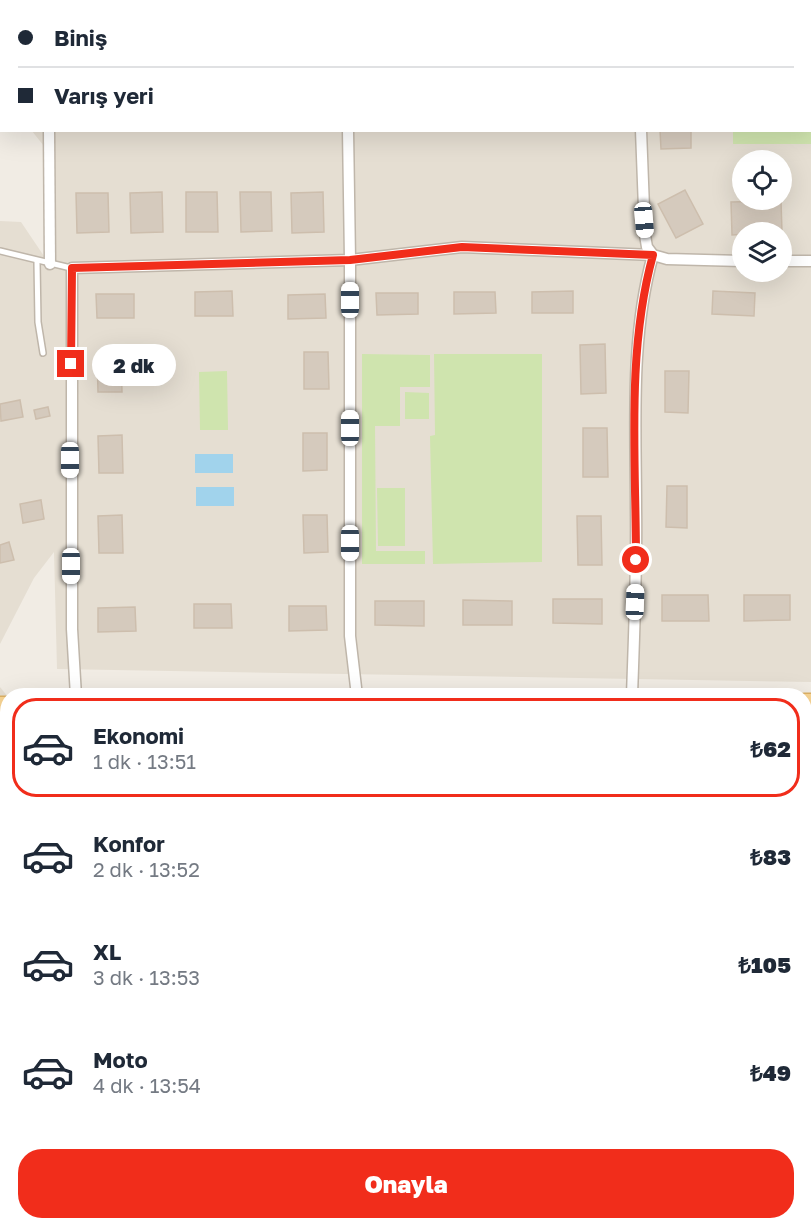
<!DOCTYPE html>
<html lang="tr">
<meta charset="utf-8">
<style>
body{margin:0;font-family:"Golos Text",sans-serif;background:#f6f6f7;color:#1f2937;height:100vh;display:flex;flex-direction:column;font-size:22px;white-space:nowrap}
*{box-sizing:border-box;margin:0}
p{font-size:20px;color:#747a83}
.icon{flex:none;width:33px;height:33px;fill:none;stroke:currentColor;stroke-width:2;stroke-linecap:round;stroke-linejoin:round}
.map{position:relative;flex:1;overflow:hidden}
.drawer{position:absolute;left:0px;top:688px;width:812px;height:542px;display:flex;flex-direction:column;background:#fff;border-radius:24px 24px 0 0;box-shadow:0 6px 24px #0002}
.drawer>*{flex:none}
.banner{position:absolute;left:0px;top:0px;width:812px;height:132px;box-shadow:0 6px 24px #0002;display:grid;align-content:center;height:132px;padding:0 18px;background:#fff}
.buttons{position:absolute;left:732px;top:150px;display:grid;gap:12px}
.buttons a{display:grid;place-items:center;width:60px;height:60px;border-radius:50%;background:#fff;box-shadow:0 6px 24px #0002;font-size:30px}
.end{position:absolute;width:27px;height:27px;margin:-14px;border:8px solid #f12d1b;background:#fff;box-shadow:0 0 0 3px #fff}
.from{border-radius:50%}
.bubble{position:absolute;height:42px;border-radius:21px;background:#fff;box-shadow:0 6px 24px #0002;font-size:20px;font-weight:800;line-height:42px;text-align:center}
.car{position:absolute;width:18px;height:36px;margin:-18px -9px;border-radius:8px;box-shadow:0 0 4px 2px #0007;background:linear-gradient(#fff 24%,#345 0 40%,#fff 0 76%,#345 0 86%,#fff 0)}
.banner b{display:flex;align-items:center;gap:21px;height:57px;font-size:22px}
.banner b+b{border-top:2px solid #e0e1e3}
.banner i{width:15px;height:15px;background:#1f2937}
ul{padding:10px 0 0;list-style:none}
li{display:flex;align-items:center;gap:18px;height:99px;margin:0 12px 9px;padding:0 6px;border:3px solid transparent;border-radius:24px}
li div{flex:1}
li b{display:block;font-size:22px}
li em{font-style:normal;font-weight:800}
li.on{border-color:#f12d1b}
li>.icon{width:54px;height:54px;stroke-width:1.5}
.action{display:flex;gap:12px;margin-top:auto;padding:12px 18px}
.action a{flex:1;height:69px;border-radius:24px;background:#f12d1b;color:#fff;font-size:24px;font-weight:800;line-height:69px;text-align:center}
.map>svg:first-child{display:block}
.residential{fill:#e5ded2;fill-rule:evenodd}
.green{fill:#cfe4ae}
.water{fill:#a1d3ec}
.building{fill:#d5cabd;stroke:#cdbead;stroke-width:1.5}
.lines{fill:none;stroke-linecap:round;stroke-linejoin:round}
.lane-casing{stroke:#bfb6aa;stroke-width:8}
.street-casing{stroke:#bfb6aa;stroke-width:13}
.primary-casing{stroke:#deb165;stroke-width:19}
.path{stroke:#bdae99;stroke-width:1.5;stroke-dasharray:3 3;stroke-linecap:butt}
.lane{stroke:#fff;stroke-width:5}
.street{stroke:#fff;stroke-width:10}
.primary{stroke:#fad694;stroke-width:16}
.route{stroke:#f12d1b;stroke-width:8}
</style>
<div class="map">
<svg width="811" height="1229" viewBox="0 0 811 1229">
<rect width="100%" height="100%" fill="#f1ece4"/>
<!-- residential -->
<g class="residential">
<path d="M 0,0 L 811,0 L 811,682 L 57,669 L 54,552 L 34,578 L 0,644 L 0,221 L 21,222 L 48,262 L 47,150 L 32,131 L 810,130 L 810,2 L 2,2 L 1,93 ZM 742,160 L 782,160 L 782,200 L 742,200 ZM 742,232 L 782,232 L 782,272 L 742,272 Z"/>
<polygon points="0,687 8,697 8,964 0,970"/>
</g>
<!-- green -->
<g class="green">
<polygon points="735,0 811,0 811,144 733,144 733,131 810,130 810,2"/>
<polygon points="362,354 430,355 430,387 400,387 400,426 375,426 376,551 425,551 425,564 362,564"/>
<polygon points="434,354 542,354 542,562 433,564 430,436 435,435"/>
<polygon points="227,371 228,430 200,430 199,372"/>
<polygon points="405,392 429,393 429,419 405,419"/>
<polygon points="377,488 405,488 405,546 378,546"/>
<polygon points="7,823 7,841 0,844 0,825"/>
<polygon points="7,1092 7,1145 0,1144 0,1095"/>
</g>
<!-- water -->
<g class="water">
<rect x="195" y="454" width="38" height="19"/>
<rect x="196" y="487" width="38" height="19"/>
</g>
<!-- building -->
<g class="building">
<polygon points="660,130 691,130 691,148 661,149"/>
<polygon points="685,190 703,224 676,238 658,204"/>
<polygon points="162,192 163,232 131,233 130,193"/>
<polygon points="186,192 217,192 218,232 186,232"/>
<polygon points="240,192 271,192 272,231 241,232"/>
<polygon points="323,192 324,232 292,233 291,193"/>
<polygon points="76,193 108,193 109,232 77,233"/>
<polygon points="781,201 782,232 732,235 731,202"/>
<polygon points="232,291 233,316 195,316 195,292"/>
<polygon points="573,291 573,313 532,313 532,292"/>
<polygon points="713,291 755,293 754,316 712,314"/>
<polygon points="454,292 495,292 496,313 454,314"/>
<polygon points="376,293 418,293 418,314 377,315"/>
<polygon points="96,294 134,294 134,318 97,318"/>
<polygon points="325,294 326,318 288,319 288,295"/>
<polygon points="605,344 606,393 581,394 580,345"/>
<polygon points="304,352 328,352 329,389 304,389"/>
<polygon points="121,354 122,392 98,392 97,355"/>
<polygon points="665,371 689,371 688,413 665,412"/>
<polygon points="20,400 23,417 1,421 0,404"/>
<polygon points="48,407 50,416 36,419 34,410"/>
<polygon points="583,428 607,428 608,477 583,477"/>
<polygon points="303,433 327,433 327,470 303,471"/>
<polygon points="122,435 123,473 99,473 98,436"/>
<polygon points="667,486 687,486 687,528 666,527"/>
<polygon points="41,500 44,519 23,523 20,504"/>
<polygon points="122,515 123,553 99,553 98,516"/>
<polygon points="303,515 327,515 328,552 304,553"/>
<polygon points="577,516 601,516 602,565 578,565"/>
<polygon points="9,542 14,560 0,563 0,545"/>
<polygon points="662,595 708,595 709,621 662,621"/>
<polygon points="744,595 790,595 790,620 744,621"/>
<polygon points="553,599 602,599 602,624 553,623"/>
<polygon points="463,600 512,601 512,625 463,625"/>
<polygon points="375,601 424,601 424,626 375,625"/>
<polygon points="194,604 231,604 232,628 194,628"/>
<polygon points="289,606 326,606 327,630 289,631"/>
<polygon points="135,607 136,631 98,632 98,608"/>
</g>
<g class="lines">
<defs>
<g id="lane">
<polyline points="0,251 71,268"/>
<polyline points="37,262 38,322 43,353"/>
<polyline points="804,780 811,780"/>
<polyline points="0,1077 8,1074"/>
<polyline points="804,1176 811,1184"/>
<polyline points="804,1214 811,1213"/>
<polyline points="88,1222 88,1229"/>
<polyline points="394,1222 401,1229"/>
<polyline points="214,1229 220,1222"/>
<polyline points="478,1229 483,1222"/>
<polyline points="768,1229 773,1222"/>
</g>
<g id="street">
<polyline points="345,0 345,2"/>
<polyline points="641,0 641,2"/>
<polyline points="48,2 48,0"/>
<polyline points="49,130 50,264"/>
<polyline points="348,130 350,260 350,636 357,696"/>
<polyline points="641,130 645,235 647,247 653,255 667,259 742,261"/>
<polyline points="782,261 811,261"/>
<path d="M 76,696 L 72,629 L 72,268 L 350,260 L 462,247 L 653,255 C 630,337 636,425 636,509 C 637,571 634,634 632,696"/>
</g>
<g id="primary">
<polyline points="804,702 811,702"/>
<polyline points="0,705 8,705"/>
<polyline points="0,728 8,728"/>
<polyline points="804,730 811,730"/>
</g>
</defs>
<!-- lane casing -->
<use href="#lane" class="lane-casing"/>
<!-- street casing -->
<use href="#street" class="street-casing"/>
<!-- primary casing -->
<use href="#primary" class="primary-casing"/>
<!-- path -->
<g class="path">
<polyline points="271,1222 277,1228"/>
<polyline points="303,1229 310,1222"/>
</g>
<!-- lane -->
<use href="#lane" class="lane"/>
<!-- street -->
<use href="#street" class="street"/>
<!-- primary -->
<use href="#primary" class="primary"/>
</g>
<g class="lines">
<!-- route -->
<path class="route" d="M 71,364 L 72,268 L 350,260 L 462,247 L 653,255 C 626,353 636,460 636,560"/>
</g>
</svg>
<div class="buttons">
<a><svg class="icon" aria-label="locate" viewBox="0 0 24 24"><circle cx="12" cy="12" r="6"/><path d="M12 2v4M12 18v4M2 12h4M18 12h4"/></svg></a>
<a><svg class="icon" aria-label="layers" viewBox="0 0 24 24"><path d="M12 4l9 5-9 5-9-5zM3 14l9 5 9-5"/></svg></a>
</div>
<i class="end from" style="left:636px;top:560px"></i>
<i class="end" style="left:71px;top:364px"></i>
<div class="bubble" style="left:92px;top:344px;width:84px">2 dk</div>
<i class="car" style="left:644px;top:220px;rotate:175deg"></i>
<i class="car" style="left:350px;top:300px;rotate:0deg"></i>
<i class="car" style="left:350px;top:428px;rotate:0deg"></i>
<i class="car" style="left:70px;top:460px;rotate:180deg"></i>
<i class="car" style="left:350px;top:543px;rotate:180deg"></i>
<i class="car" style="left:71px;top:566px;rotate:180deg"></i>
<i class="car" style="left:635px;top:602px;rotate:2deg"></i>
<div class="banner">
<b><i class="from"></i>Biniş</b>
<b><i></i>Varış yeri</b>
</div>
<section class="drawer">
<ul>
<li class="on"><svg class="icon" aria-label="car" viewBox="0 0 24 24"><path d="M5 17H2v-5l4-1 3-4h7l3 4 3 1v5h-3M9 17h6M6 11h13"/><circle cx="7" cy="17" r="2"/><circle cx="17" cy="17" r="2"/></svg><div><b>Ekonomi</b><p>1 dk · 13:51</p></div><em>₺62</em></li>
<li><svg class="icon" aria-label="car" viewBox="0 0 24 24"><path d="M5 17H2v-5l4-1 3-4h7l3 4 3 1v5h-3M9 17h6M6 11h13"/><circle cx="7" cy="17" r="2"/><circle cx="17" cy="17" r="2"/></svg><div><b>Konfor</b><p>2 dk · 13:52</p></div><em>₺83</em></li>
<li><svg class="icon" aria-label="car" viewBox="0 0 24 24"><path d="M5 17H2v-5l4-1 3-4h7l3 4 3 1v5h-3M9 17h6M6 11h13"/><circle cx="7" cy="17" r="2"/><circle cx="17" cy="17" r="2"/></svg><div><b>XL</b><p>3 dk · 13:53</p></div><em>₺105</em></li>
<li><svg class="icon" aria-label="car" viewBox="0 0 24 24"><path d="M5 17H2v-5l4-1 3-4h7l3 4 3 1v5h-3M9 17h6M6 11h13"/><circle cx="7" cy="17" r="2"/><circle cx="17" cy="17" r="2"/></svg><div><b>Moto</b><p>4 dk · 13:54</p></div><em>₺49</em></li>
</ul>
<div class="action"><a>Onayla</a></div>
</section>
</div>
